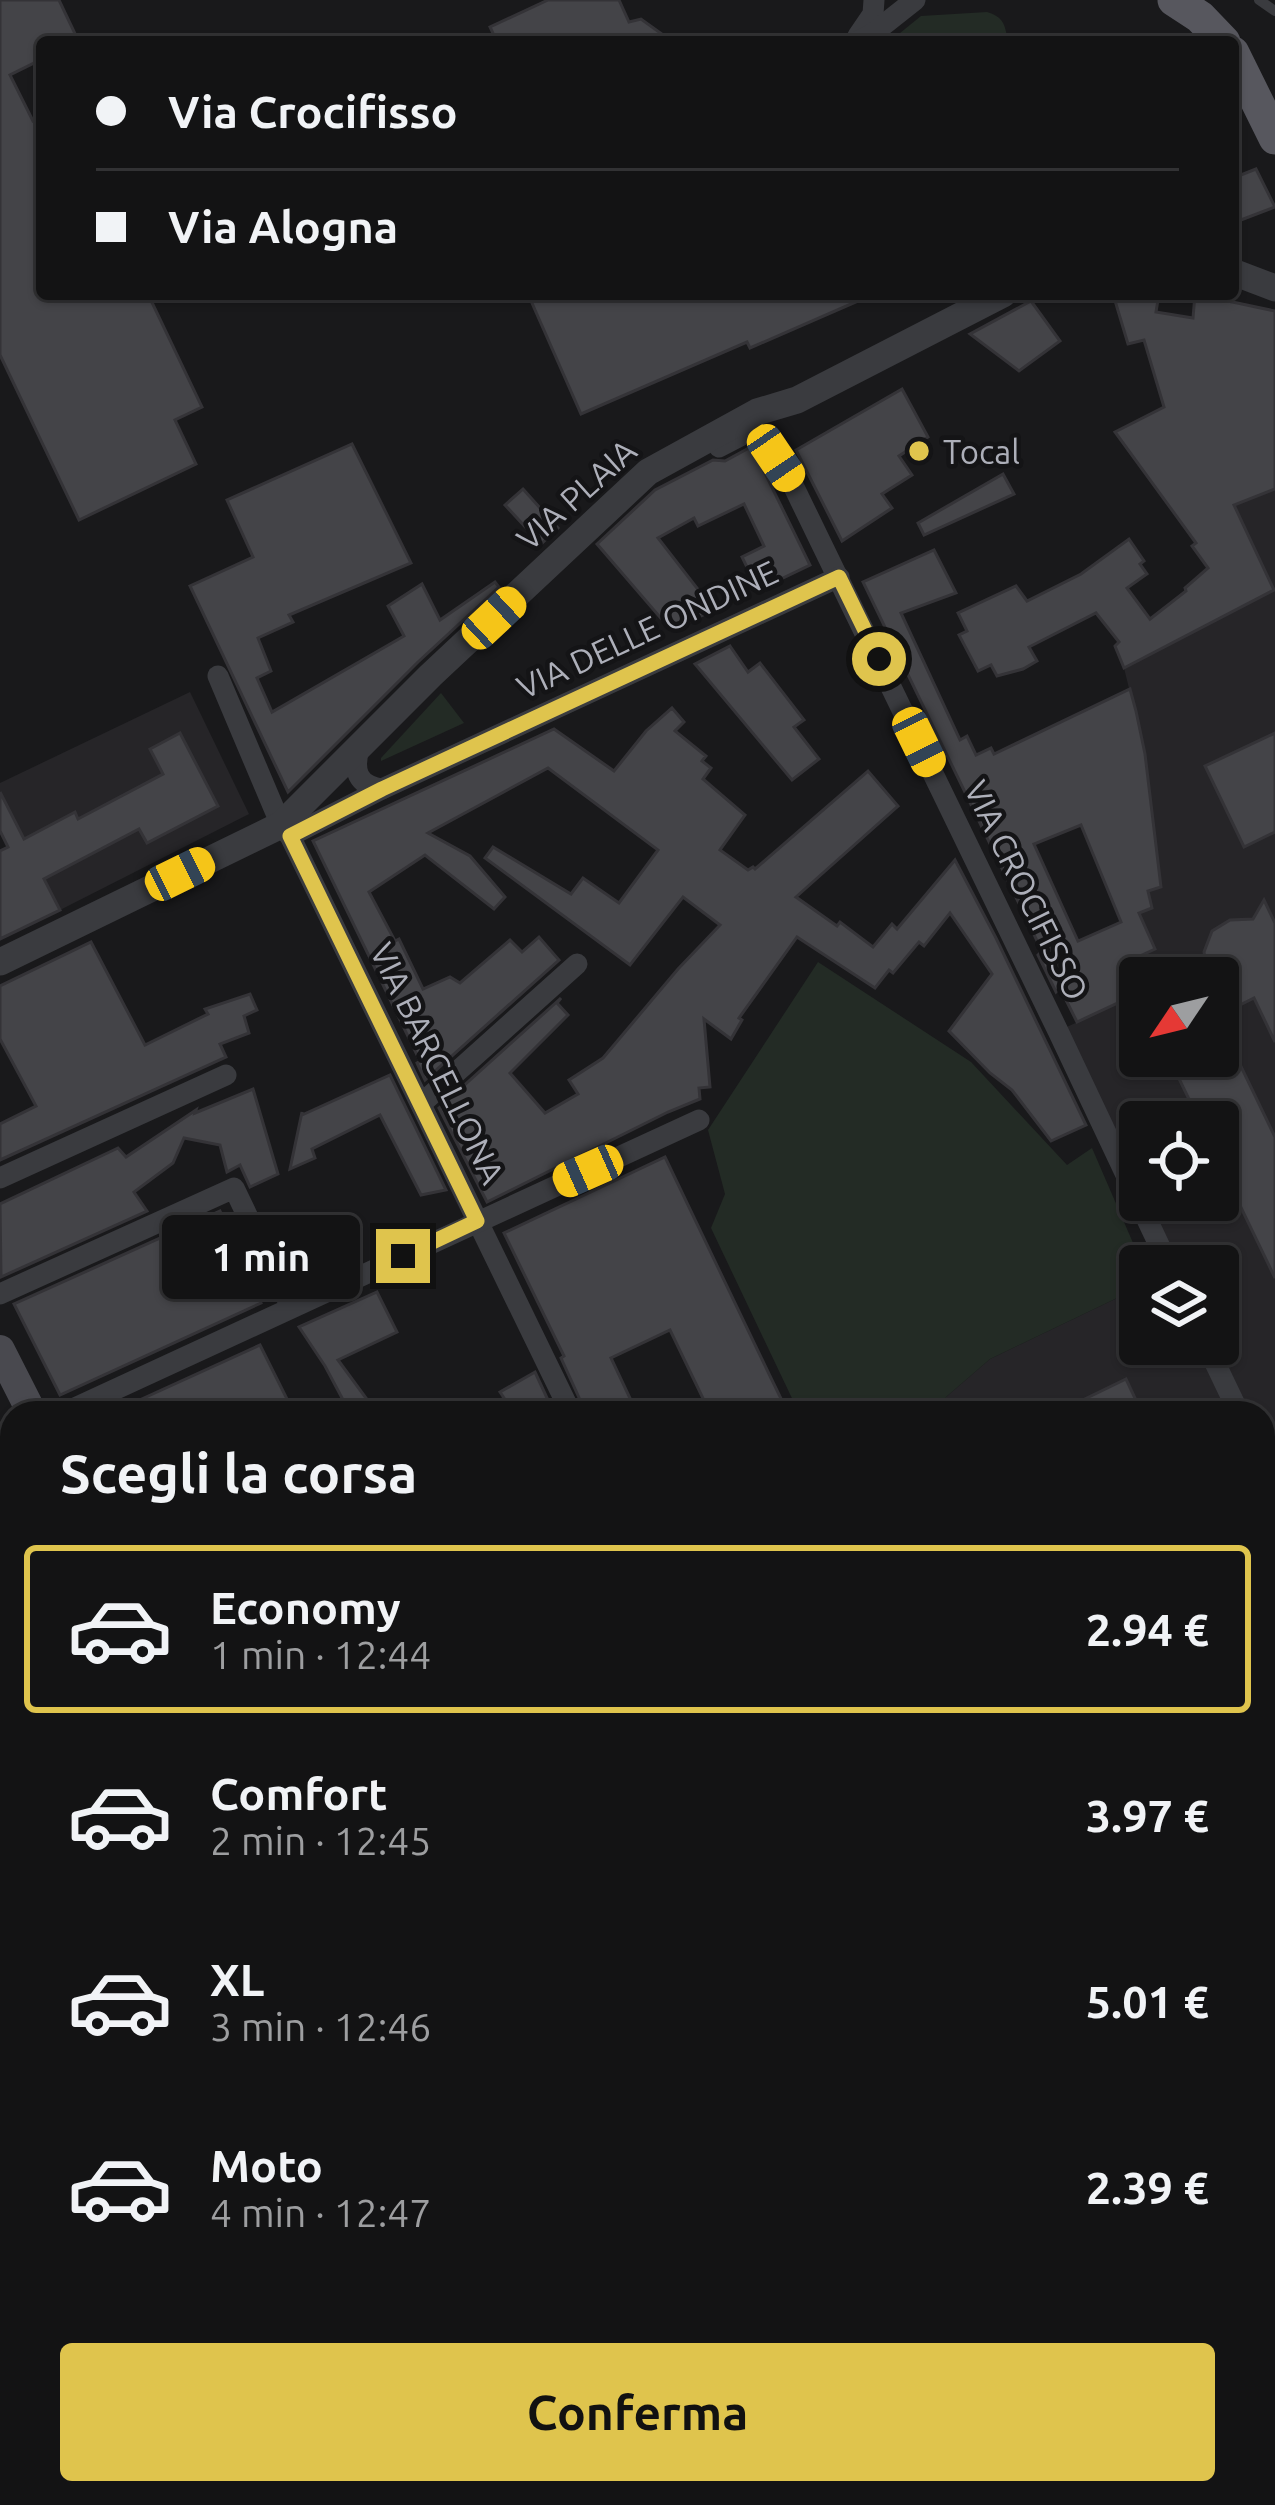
<!DOCTYPE html>
<html lang="it">
<meta charset="utf-8">
<style>
body{margin:0;font-family:Ubuntu,sans-serif;background:#1c1c1d;color:#f1f3f6;height:100vh;display:flex;flex-direction:column;font-size:45px;white-space:nowrap}
*{box-sizing:border-box;margin:0}
p{font-size:39px;color:#9d9ea0}
.icon{flex:none;width:66px;height:66px;fill:none;stroke:currentColor;stroke-width:2;stroke-linecap:round;stroke-linejoin:round}
.map{position:relative;flex:1;overflow:hidden}
.side{position:absolute;left:0px;top:1401px;width:1275px;height:1104px;display:flex;flex-direction:column;background:#131314;border-radius:36px 36px 0 0;box-shadow:0 3px 9px #0004,0 0 0 3px #323234}
.side>*{flex:none}
.top-card{position:absolute;left:36px;top:36px;width:1203px;height:264px;border-radius:12px;box-shadow:0 3px 9px #0004,0 0 0 3px #323234;display:grid;align-content:center;height:264px;padding:0 60px;background:#131314}
.needle{width:78px;rotate:235deg}
.controls{position:absolute;left:1119px;top:957px;display:grid;gap:24px}
.controls a{display:grid;place-items:center;width:120px;height:120px;border-radius:12px;background:#131314;box-shadow:0 3px 9px #0004,0 0 0 3px #323234;font-size:60px}
.end{position:absolute;width:54px;height:54px;margin:-27px;border:15px solid #dfc44d;background:#111;box-shadow:0 0 0 6px #111}
.from{border-radius:50%}
.bubble{position:absolute;height:84px;border-radius:12px;background:#131314;box-shadow:0 3px 9px #0004,0 0 0 3px #323234;font-size:39px;font-weight:700;line-height:84px;text-align:center}
.car{position:absolute;width:36px;height:72px;margin:-36px -18px;border-radius:15px;box-shadow:0 0 9px 3px #0007;background:linear-gradient(#f5c518 24%,#345 0 40%,#f5c518 0 76%,#345 0 86%,#f5c518 0)}
.top-card b{display:flex;align-items:center;gap:42px;height:114px;font-size:45px}
.top-card b+b{border-top:3px solid #323234}
.top-card i{width:30px;height:30px;background:#f1f3f6}
ul{padding:0;list-style:none}
li{display:flex;align-items:center;gap:36px;height:168px;margin:0 24px 18px;padding:0 36px;border:6px solid transparent;border-radius:12px}
li div{flex:1}
li b{display:block;font-size:45px}
li em{font-style:normal;font-weight:700}
li.on{border-color:#dfc44d}
li>.icon{width:108px;height:108px;stroke-width:1.5}
h2{padding:0 60px;font-size:54px;line-height:144px}
.button{display:flex;gap:24px;margin-top:auto;padding:24px 60px}
.button a{flex:1;height:138px;border-radius:12px;background:#dfc44d;color:#111;font-size:48px;font-weight:700;line-height:138px;text-align:center}
.map>svg:first-child{display:block}
.built{fill:#262528;fill-rule:evenodd}
.green{fill:#232b25}
.building{fill:#444448;stroke:#343337;stroke-width:3;fill-rule:evenodd}
.lines{fill:none;stroke-linecap:round;stroke-linejoin:round}
.service{stroke:#3a3b3f;stroke-width:10}
.minor{stroke:#3a3b3f;stroke-width:21}
.tertiary{stroke:#3a3b3f;stroke-width:27}
.secondary{stroke:#49494f;stroke-width:30}
.primary{stroke:#57575e;stroke-width:33}
.route{stroke:#dfc44d;stroke-width:15}
.poi-dot{fill:#dfc44d;stroke:#141416;stroke-width:4.5}
.labels{text-anchor:middle;dominant-baseline:central;stroke-width:9;stroke-linejoin:round;paint-order:stroke}
.poi-label{font-size:33px;fill:#adafb9;stroke:#141416;text-anchor:start}
.street-label{font-size:33px;fill:#adafb9;stroke:#141416}
</style>
<div class="map">
<svg width="1275" height="2505" viewBox="0 0 1275 2505">
<rect width="100%" height="100%" fill="#19191b"/>
<!-- built -->
<g class="built">
<path d="M 1201,388 L 1275,419 L 1275,2381 L 1269,2383 L 1263,2366 L 1263,1413 L 941,1413 L 946,1397 L 990,1359 L 1140,1287 L 1140,1344 L 1218,1344 L 1218,1266 L 1169,1266 L 1058,1031 L 1139,994 L 1125,963 L 1155,948 L 1139,913 L 1152,908 L 1148,891 L 1161,886 L 1143,745 L 1124,668 L 1236,609 L 1192,546 L 1196,542 L 1115,432 ZM 1140,978 L 1218,978 L 1218,1056 L 1140,1056 ZM 1140,1122 L 1218,1122 L 1218,1200 L 1140,1200 Z"/>
<polygon points="190,692 249,814 60,910 0,791 0,783"/>
</g>
<!-- green -->
<g class="green">
<path d="M 987,12 C 1004,17 1005,25 1008,42 L 889,42 L 921,16 Z"/>
<polygon points="441,693 464,723 381,761 381,758"/>
<polygon points="818,962 971,1062 1067,1165 1092,1148 1143,1266 1140,1266 1140,1287 990,1359 946,1397 941,1413 799,1413 711,1228 725,1194 708,1130"/>
</g>
<!-- building -->
<g class="building">
<polygon points="0,0 59,0 79,42 42,42 42,59 10,75 33,121 42,117 42,294 148,294 202,407 175,420 196,464 79,520 0,355"/>
<polygon points="548,0 619,0 629,22 641,19 673,42 497,42 490,27"/>
<polygon points="1256,169 1275,207 1233,223 1233,178"/>
<polygon points="528,294 874,294 750,348 747,342 581,414"/>
<polygon points="1113,294 1159,294 1156,312 1193,318 1195,294 1275,311 1275,489 1234,505 1274,590 1124,668 1115,646 1119,642 1096,613 1029,647 1037,661 1023,669 997,676 991,665 978,671 959,635 967,631 958,613 1016,586 1027,601 1081,574 1129,539 1144,561 1140,564 1147,574 1127,588 1150,619 1186,591 1185,588 1208,568 1192,546 1196,543 1115,432 1164,407 1144,340 1128,344"/>
<polygon points="1031,301 1060,341 1019,371 970,334"/>
<polygon points="902,389 928,437 899,456 912,475 882,494 892,508 842,541 796,450"/>
<polygon points="352,444 411,563 289,615 293,622 258,638 271,671 257,678 272,712 404,636 388,606 422,584 440,620 495,582 499,587 418,662 288,792 190,586 253,557 227,500"/>
<polygon points="749,448 761,465 810,565 758,590 742,557 764,546 744,504 698,526 694,518 658,538 714,610 671,630 597,544 655,490 713,460 725,461"/>
<polygon points="1003,474 1014,494 924,535 918,523"/>
<polygon points="523,489 558,528 541,544 505,505"/>
<path d="M 934,550 L 956,593 L 901,613 L 960,740 L 967,736 L 976,755 L 991,748 L 994,754 L 1130,689 L 1136,711 L 1145,754 L 1161,887 L 1148,891 L 1152,908 L 1139,913 L 1155,949 L 1125,963 L 1139,993 L 1077,1022 L 1060,988 L 1056,992 L 1038,955 L 1042,951 L 863,582 ZM 1081,825 L 1121,922 L 1078,941 L 1034,844 Z"/>
<polygon points="730,646 748,672 760,663 804,720 794,727 819,759 792,780 695,664"/>
<polygon points="672,708 684,722 675,731 706,756 702,761 711,768 703,779 745,815 720,850 748,870 753,867 755,869 868,771 898,806 796,897 837,926 840,922 873,947 892,924 897,929 955,860 996,938 1086,1125 1051,1141 1012,1090 990,1073 949,1031 992,974 950,913 924,946 919,942 893,973 889,970 875,988 797,937 739,1018 742,1020 731,1039 704,1019 710,1087 699,1088 700,1099 668,1112 487,1202 439,1108 561,998 557,1003 568,1015 510,1073 545,1113 578,1094 569,1080 603,1058 678,969 720,925 683,897 630,965 485,858 493,847 571,894 583,878 619,903 658,850 548,768 428,833 470,856 505,897 494,909 425,855 369,892 395,941 399,939 423,989 450,977 460,983 510,940 522,952 539,937 559,960 425,1080 417,1063 420,1061 313,841 554,729 614,771 646,731"/>
<polygon points="180,733 218,806 147,843 139,829 44,879 60,910 0,939 0,851 8,847 0,831 0,792 24,839 75,812 78,819 163,774 150,749"/>
<polygon points="1275,733 1275,832 1244,847 1205,766"/>
<polygon points="1264,900 1275,923 1275,1042 1254,998 1218,1016 1218,978 1206,963 1204,952 1212,931 1230,920 1253,919"/>
<polygon points="91,942 145,1045 208,1014 205,1009 250,994 257,1010 244,1016 249,1033 220,1044 226,1057 0,1160 0,1124 36,1106 0,1039 0,986"/>
<polygon points="1221,1025 1275,1137 1275,1278 1218,1160 1218,1122 1200,1122 1168,1056 1218,1056"/>
<polygon points="390,1075 446,1190 421,1195 380,1115 312,1149 315,1158 290,1169 302,1112 302,1115"/>
<polygon points="253,1089 278,1174 250,1187 240,1165 227,1172 220,1145 184,1138 173,1163 134,1192 147,1211 1,1277 0,1204 118,1148 126,1157 196,1110 195,1113"/>
<polygon points="665,1157 770,1376 788,1413 710,1413 670,1330 611,1358 637,1413 586,1413 561,1358 564,1356 504,1233"/>
<polygon points="220,1211 261,1303 60,1395 14,1304"/>
<polygon points="377,1292 397,1332 338,1360 377,1413 350,1413 325,1366 299,1327"/>
<polygon points="260,1345 294,1413 111,1413"/>
<polygon points="535,1372 554,1413 480,1413 504,1398 500,1392"/>
<polygon points="1126,1379 1142,1413 1056,1413"/>
</g>
<g class="lines">
<!-- service -->
<polyline class="service" points="1259,0 1275,11"/>
<!-- minor -->
<g class="minor">
<polyline points="858,36 873,14 874,0"/>
<polyline points="856,42 872,34 915,0"/>
<polyline points="719,447 748,432 756,433 790,479 1058,1031 1169,1266"/>
<polyline points="218,676 281,825 290,836 571,1413"/>
<path d="M 359,748 C 353,771 357,785 382,789"/>
<polyline points="290,836 382,789 839,577"/>
<polyline points="421,1104 577,964"/>
<polyline points="0,1178 226,1075"/>
<polyline points="0,1294 234,1188 291,1307"/>
<polyline points="1206,1344 1239,1413"/>
<polyline points="64,1413 699,1120"/>
<polyline points="0,1443 12,1437"/>
<polyline points="1263,1463 1275,1488"/>
<polyline points="0,1710 12,1705"/>
<polyline points="0,1795 12,1819"/>
<polyline points="0,1911 12,1906"/>
<polyline points="0,2273 12,2268"/>
<polyline points="0,2291 12,2318"/>
<polyline points="91,2493 96,2505"/>
<polyline points="424,2493 429,2505"/>
<polyline points="744,2493 750,2505"/>
<polyline points="1094,2493 1100,2505"/>
<polyline points="195,2505 229,2493"/>
<polyline points="899,2505 932,2493"/>
</g>
<!-- tertiary -->
<g class="tertiary">
<polyline points="1233,272 1275,288"/>
<polyline points="0,962 281,825 431,675 648,472 757,412 797,400 1003,294"/>
</g>
<!-- secondary -->
<g class="secondary">
<polyline points="0,1350 32,1413"/>
<polyline points="571,2493 577,2505"/>
</g>
<!-- primary -->
<g class="primary">
<polyline points="1174,0 1200,17 1224,42"/>
<polyline points="1233,53 1275,138"/>
</g>
</g>
<g class="lines">
<!-- route -->
<polyline class="route" points="403,1256 477,1221 290,836 382,789 839,577 879,659"/>
</g>
<!-- markers -->
<circle class="poi-dot" cx="919" cy="451" r="12"/>
<g class="labels">
<!-- poi labels -->
<g class="poi-label">
<text x="943" y="451">Tocal</text>
</g>
<!-- street labels -->
<g class="street-label">
<text transform="translate(576 494) rotate(-42)">VIA PLAIA</text>
<text transform="translate(647 629) rotate(-25)">VIA DELLE ONDINE</text>
<text transform="translate(1027 890) rotate(64)">VIA CROCIFISSO</text>
<text transform="translate(438 1063) rotate(64)">VIA BARCELLONA</text>
</g>
</g>
</svg>
<div class="controls">
<a><svg class="needle" viewBox="-14 -14 28 28"><path d="M0-13l5 13h-10z" fill="#e53935"/><path d="M0 13l5-13h-10z" fill="#9d9ea0"/></svg></a>
<a><svg class="icon" aria-label="locate" viewBox="0 0 24 24"><circle cx="12" cy="12" r="6"/><path d="M12 2v4M12 18v4M2 12h4M18 12h4"/></svg></a>
<a><svg class="icon" aria-label="layers" viewBox="0 0 24 24"><path d="M12 4l9 5-9 5-9-5zM3 14l9 5 9-5"/></svg></a>
</div>
<i class="end from" style="left:879px;top:659px"></i>
<i class="end" style="left:403px;top:1256px"></i>
<div class="bubble" style="left:162px;top:1215px;width:198px">1 min</div>
<i class="car" style="left:776px;top:458px;rotate:146deg"></i>
<i class="car" style="left:494px;top:618px;rotate:47deg"></i>
<i class="car" style="left:919px;top:742px;rotate:154deg"></i>
<i class="car" style="left:180px;top:874px;rotate:64deg"></i>
<i class="car" style="left:588px;top:1171px;rotate:246deg"></i>
<div class="top-card">
<b><i class="from"></i>Via Crocifisso</b>
<b><i></i>Via Alogna</b>
</div>
<section class="side">
<h2>Scegli la corsa</h2>
<ul>
<li class="on"><svg class="icon" aria-label="car" viewBox="0 0 24 24"><path d="M5 17H2v-5l4-1 3-4h7l3 4 3 1v5h-3M9 17h6M6 11h13"/><circle cx="7" cy="17" r="2"/><circle cx="17" cy="17" r="2"/></svg><div><b>Economy</b><p>1 min · 12:44</p></div><em>2.94 €</em></li>
<li><svg class="icon" aria-label="car" viewBox="0 0 24 24"><path d="M5 17H2v-5l4-1 3-4h7l3 4 3 1v5h-3M9 17h6M6 11h13"/><circle cx="7" cy="17" r="2"/><circle cx="17" cy="17" r="2"/></svg><div><b>Comfort</b><p>2 min · 12:45</p></div><em>3.97 €</em></li>
<li><svg class="icon" aria-label="car" viewBox="0 0 24 24"><path d="M5 17H2v-5l4-1 3-4h7l3 4 3 1v5h-3M9 17h6M6 11h13"/><circle cx="7" cy="17" r="2"/><circle cx="17" cy="17" r="2"/></svg><div><b>XL</b><p>3 min · 12:46</p></div><em>5.01 €</em></li>
<li><svg class="icon" aria-label="car" viewBox="0 0 24 24"><path d="M5 17H2v-5l4-1 3-4h7l3 4 3 1v5h-3M9 17h6M6 11h13"/><circle cx="7" cy="17" r="2"/><circle cx="17" cy="17" r="2"/></svg><div><b>Moto</b><p>4 min · 12:47</p></div><em>2.39 €</em></li>
</ul>
<div class="button"><a>Conferma</a></div>
</section>
</div>
